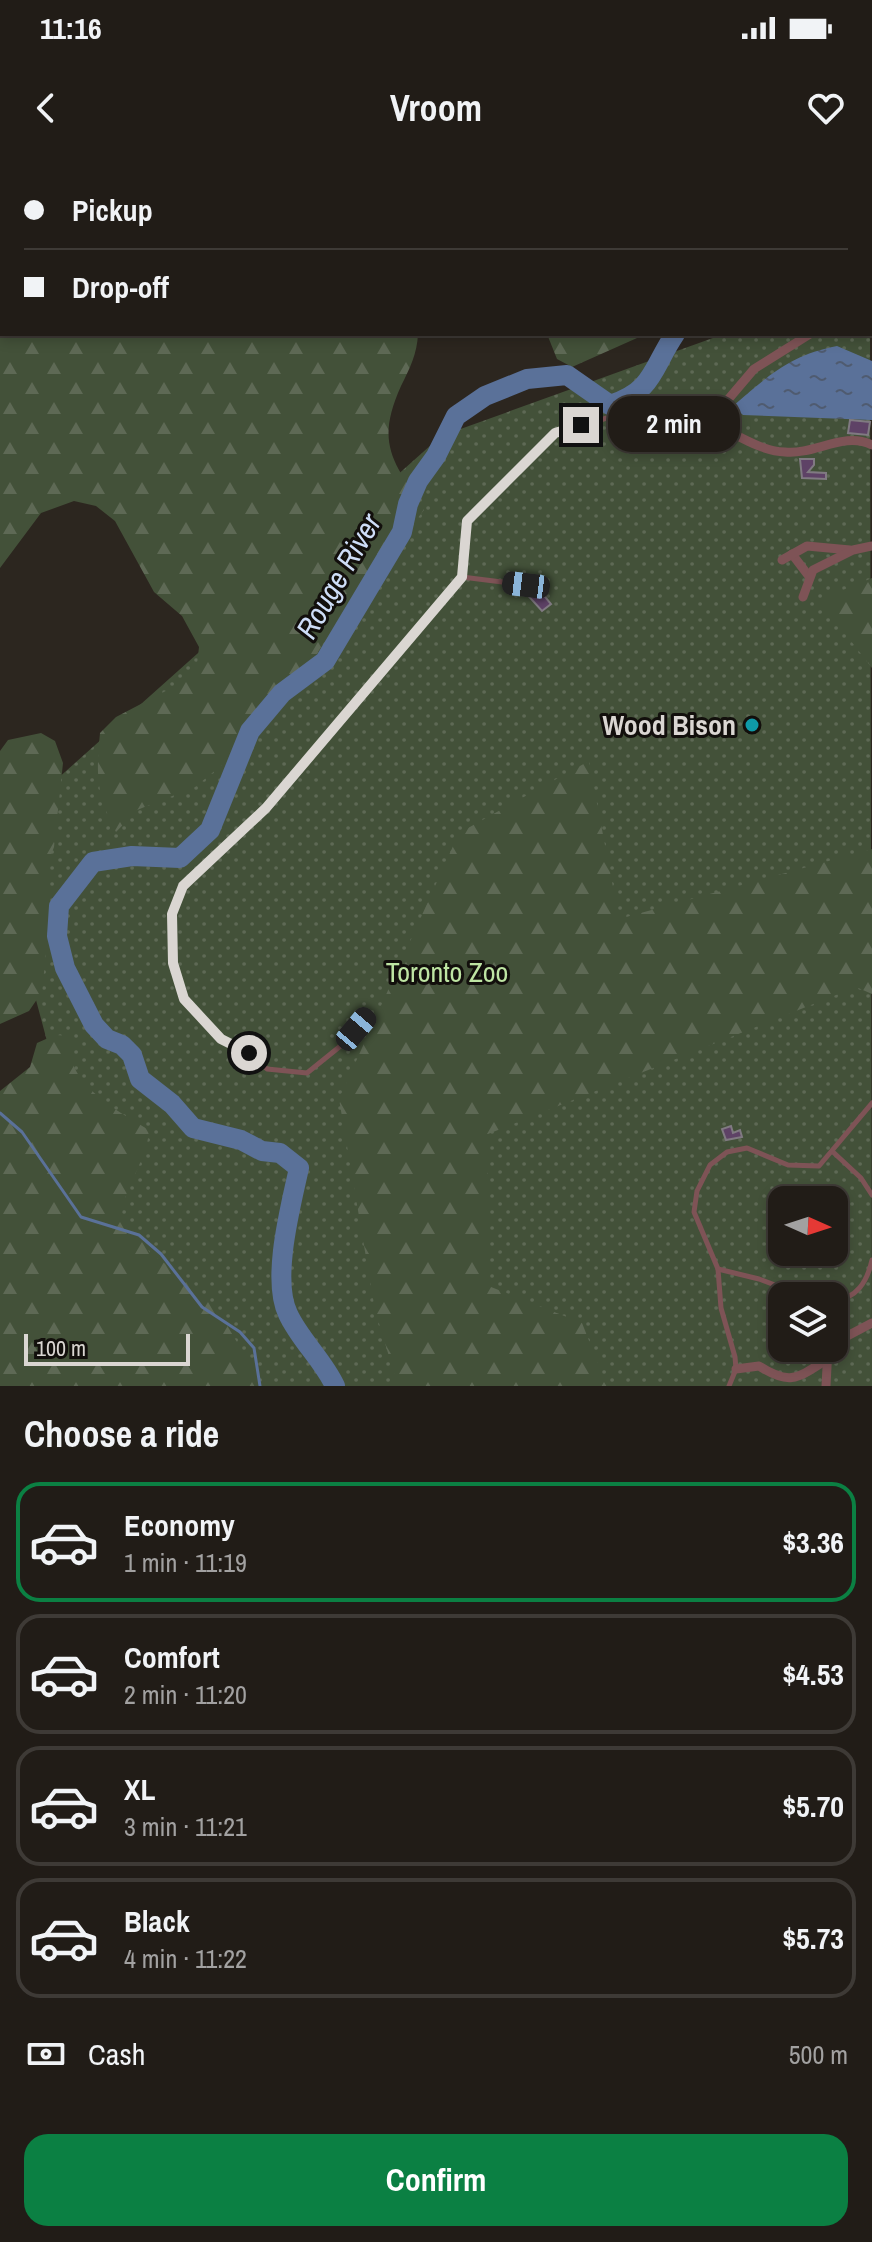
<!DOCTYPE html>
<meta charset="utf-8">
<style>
body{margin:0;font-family:"Archivo Narrow",sans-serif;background:#2d2924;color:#f1f3f6;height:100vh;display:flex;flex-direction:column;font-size:30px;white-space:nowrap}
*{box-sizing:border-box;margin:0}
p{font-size:26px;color:#a2a1a1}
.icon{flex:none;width:44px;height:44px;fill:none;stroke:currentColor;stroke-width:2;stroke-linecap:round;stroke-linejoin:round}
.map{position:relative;height:1226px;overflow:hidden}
.side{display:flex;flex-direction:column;background:#211c17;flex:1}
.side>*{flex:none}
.top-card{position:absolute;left:0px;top:0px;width:872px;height:176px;box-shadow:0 4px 12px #0003,0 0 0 2px #3e3a36;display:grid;align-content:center;height:176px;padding:0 24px;background:#211c17}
.needle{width:52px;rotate:93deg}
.tools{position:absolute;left:768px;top:1026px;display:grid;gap:16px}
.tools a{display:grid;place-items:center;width:80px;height:80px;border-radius:16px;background:#211c17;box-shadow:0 4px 12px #0003,0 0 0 2px #3e3a36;font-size:40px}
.scale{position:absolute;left:24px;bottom:20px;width:166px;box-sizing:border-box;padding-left:8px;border:4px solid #dad6d2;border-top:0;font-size:22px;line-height:28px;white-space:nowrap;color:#dad6d2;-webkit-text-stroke:6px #120f0c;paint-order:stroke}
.end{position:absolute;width:36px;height:36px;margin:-18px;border:10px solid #dad6d2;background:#111;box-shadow:0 0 0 4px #111}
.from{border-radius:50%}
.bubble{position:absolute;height:56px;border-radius:24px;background:#211c17;box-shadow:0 4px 12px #0003,0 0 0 2px #3e3a36;font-size:26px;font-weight:700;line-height:56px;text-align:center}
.car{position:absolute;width:24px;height:48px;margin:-24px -12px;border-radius:10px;box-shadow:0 0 6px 2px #0007;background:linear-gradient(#222 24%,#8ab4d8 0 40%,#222 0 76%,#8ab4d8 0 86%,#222 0)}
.top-card b{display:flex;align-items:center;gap:28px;height:76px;font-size:30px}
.top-card b+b{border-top:2px solid #3e3a36}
.top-card i{width:20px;height:20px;background:#f1f3f6}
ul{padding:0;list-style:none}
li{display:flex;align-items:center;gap:24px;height:120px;margin:0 16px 12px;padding:0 8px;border:4px solid #3e3a36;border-radius:24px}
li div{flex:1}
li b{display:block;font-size:30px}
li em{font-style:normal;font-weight:700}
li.active{border-color:#0b8043}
li>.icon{width:72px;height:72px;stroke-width:1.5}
h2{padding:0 24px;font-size:36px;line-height:96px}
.pay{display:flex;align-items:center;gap:20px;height:88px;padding:0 24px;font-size:30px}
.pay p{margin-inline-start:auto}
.action{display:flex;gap:16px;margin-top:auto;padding:16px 24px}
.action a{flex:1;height:92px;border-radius:24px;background:#0b8043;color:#fff;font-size:32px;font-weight:700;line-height:92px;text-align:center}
.status{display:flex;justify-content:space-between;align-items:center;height:56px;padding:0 40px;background:#211c17;direction:ltr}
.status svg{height:22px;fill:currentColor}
header{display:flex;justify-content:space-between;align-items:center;height:104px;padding:0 24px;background:#211c17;font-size:36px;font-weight:700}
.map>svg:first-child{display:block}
.grass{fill:url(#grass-dots);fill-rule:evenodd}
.forest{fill:url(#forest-firs)}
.water{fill:url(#water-ripples)}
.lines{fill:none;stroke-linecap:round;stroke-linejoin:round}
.stream{stroke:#5a7199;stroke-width:3}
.river{stroke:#5a7199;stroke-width:20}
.building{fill:#5e4266;stroke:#807a82;stroke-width:2}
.lane{stroke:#7e5356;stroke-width:5}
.street{stroke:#7e5356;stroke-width:9}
.route{stroke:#dad6d2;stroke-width:10}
.culture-dot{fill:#0f9aa8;stroke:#120f0c;stroke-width:3}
.labels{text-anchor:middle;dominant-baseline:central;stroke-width:6;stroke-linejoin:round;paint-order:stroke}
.poi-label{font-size:28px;font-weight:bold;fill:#dad6d2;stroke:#120f0c;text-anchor:end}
.park-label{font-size:28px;fill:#bee5a3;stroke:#120f0c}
.water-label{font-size:30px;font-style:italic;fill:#ceddf7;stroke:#120f0c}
</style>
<div class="status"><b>11:16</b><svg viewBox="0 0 49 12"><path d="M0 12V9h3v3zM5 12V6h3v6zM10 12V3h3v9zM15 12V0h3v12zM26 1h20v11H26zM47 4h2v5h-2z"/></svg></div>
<header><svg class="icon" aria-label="back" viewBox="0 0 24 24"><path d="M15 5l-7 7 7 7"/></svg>Vroom<svg class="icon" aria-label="heart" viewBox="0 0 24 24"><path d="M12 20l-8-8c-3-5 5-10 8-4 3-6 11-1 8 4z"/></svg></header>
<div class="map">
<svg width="872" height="1226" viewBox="0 0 872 1226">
<defs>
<pattern id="grass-dots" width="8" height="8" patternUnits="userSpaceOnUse" patternTransform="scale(2)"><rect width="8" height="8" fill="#435139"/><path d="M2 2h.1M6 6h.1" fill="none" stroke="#5e6955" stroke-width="1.8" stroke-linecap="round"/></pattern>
<pattern id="forest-firs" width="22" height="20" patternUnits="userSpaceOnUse" patternTransform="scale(2)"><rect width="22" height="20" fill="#435139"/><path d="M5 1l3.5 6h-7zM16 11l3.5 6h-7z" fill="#5e6955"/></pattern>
<pattern id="water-ripples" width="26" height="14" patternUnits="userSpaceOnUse" patternTransform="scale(2)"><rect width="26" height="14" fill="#5a7199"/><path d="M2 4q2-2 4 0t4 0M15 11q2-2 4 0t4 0" fill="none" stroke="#4f5b70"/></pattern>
</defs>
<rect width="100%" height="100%" fill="#2c261f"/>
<!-- grass -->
<path class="grass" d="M 870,164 L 872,1226 L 139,1226 L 0,705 L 0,670 L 441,276 L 724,174 L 870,174 ZM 782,1040 L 834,1040 L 834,1092 L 782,1092 ZM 782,1136 L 834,1136 L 834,1188 L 782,1188 Z"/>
<!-- forest -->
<g class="forest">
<path d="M 0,0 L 179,2 L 2,2 L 2,174 L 418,174 C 417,194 410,208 401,226 C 375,284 393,301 424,350 L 341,456 L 271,565 L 195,627 L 137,650 L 116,672 C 96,634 96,615 100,573 L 116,557 L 181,523 L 197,505 L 199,487 L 182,456 L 154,432 L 115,361 L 96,346 L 74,341 L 41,353 L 0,408 Z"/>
<polygon points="547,174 646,174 572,207 557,199"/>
<polygon points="872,418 872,508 819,440"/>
<polygon points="41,573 55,581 63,603 54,687 46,708 48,773 42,832 29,851 0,864 0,591 8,580"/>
<polygon points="589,601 619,759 872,689 872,834 856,827 488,974 486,1125 582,1163 607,1226 398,1226 375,1150 339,939 459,673"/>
<path d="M 55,875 L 72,876 C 71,885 70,895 72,902 C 83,933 123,954 149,970 C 147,1001 126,1022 122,1053 L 151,1094 L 193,1123 L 225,1162 L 263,1226 L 0,1226 L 0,931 L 30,907 L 37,883 Z"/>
</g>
<!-- water -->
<path class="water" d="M 837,186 L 872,201 L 872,260 L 743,255 L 733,246 C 768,216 790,195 837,186 Z"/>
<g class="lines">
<!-- stream -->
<polyline class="stream" points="0,953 22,972 81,1057 139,1075 161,1094 202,1147 240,1172 254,1188 260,1226"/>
<!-- river -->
<g class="river">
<polyline points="870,127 872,128"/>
<path d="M 335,1226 C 323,1200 300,1180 288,1154 C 271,1119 291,1045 299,1008 L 280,993 L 262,991 L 241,980 L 193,968 L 172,944 L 140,919 L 132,895 L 122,885 L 107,879 L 94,865 L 65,808 L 57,776 L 59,746 L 93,702 L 132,696 L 180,698 L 210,670 L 250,571 L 282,533 L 325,501 L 402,372 L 408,344 L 418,321 L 436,296 L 456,256 L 485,236 L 527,219 L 567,215 L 610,245 C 654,231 652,208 675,174"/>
</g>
</g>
<!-- building -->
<g class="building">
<polygon points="850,260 870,262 868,275 848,273"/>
<polygon points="800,299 814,299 814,305 808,312 826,313 826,319 802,318"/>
<polygon points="533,422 551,444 542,451 524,431"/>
<polygon points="731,966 733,973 740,970 742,977 726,980 722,969"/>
</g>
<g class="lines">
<!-- lane -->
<g class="lane">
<polyline points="462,417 526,425"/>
<polyline points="368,854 343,884 307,913 267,909 249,893 221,879 200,859 184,839 173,803 172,754 183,726 266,648 462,417 467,361 555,273 607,258 708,262"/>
<polyline points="833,992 861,1018 872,1035"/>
<polyline points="718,1109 759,1119 804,1136"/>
<path d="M 834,1141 C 857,1138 867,1122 872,1100"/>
<polyline points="729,1226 736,1209 735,1197 721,1148 718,1109 694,1052 697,1031 710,1005 727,992 747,988 788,1005 819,1006 872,943"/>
</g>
<!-- street -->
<g class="street">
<polyline points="870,171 872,172"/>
<path d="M 810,174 L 754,209 L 709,262 C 734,272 758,291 785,292 C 815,295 844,271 872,285"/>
<polyline points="792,394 808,415"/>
<polyline points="782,400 807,386 850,390"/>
<polyline points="803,437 813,410 853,390 872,386"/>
<polyline points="834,1183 872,1163"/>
<path d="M 736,1209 L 759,1206 C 790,1226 798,1218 826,1200"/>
<polyline points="826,1226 828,1188"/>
</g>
</g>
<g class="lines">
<!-- route -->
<polyline class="route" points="249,893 221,879 184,839 173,803 172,754 183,726 266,648 462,417 467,361 555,273 581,265"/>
</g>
<!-- markers -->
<circle class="culture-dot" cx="752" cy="565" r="8"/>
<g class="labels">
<!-- poi labels -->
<g class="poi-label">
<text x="736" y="565">Wood Bison</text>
</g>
<!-- park labels -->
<g class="park-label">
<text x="447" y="812">Toronto Zoo</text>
</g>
<!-- water labels -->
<g class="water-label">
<text transform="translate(338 416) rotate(-60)">Rouge River</text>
</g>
</g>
</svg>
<div class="tools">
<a><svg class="needle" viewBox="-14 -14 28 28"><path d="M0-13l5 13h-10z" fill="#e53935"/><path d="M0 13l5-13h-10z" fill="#a2a1a1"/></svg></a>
<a><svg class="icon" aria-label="layers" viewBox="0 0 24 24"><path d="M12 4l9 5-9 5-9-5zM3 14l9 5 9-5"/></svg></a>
</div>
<div class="scale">100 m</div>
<i class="end from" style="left:249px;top:893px"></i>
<i class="end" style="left:581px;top:265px"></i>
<div class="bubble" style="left:608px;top:236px;width:132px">2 min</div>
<i class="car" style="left:526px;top:425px;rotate:277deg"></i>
<i class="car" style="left:356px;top:869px;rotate:40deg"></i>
<div class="top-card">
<b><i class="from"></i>Pickup</b>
<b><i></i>Drop-off</b>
</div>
</div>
<section class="side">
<h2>Choose a ride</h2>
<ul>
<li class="active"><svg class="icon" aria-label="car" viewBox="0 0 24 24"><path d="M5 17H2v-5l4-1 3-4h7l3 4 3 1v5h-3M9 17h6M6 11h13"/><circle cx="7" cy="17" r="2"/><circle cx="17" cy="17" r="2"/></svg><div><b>Economy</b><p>1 min · 11:19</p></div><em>$3.36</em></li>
<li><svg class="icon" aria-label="car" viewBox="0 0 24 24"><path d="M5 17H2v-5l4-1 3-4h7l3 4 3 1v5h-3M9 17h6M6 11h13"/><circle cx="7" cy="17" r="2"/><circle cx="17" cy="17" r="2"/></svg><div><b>Comfort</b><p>2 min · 11:20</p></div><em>$4.53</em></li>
<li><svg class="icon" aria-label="car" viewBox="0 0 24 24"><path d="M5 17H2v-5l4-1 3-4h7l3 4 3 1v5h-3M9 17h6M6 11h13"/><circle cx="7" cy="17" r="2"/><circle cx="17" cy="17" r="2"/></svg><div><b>XL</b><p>3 min · 11:21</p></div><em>$5.70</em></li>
<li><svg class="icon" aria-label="car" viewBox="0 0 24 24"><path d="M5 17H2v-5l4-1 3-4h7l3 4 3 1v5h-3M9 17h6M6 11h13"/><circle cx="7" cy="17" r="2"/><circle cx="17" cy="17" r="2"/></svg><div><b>Black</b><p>4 min · 11:22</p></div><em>$5.73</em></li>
</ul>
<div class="pay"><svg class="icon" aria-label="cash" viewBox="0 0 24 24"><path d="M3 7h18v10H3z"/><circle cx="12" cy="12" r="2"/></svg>Cash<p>500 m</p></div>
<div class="action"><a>Confirm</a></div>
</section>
